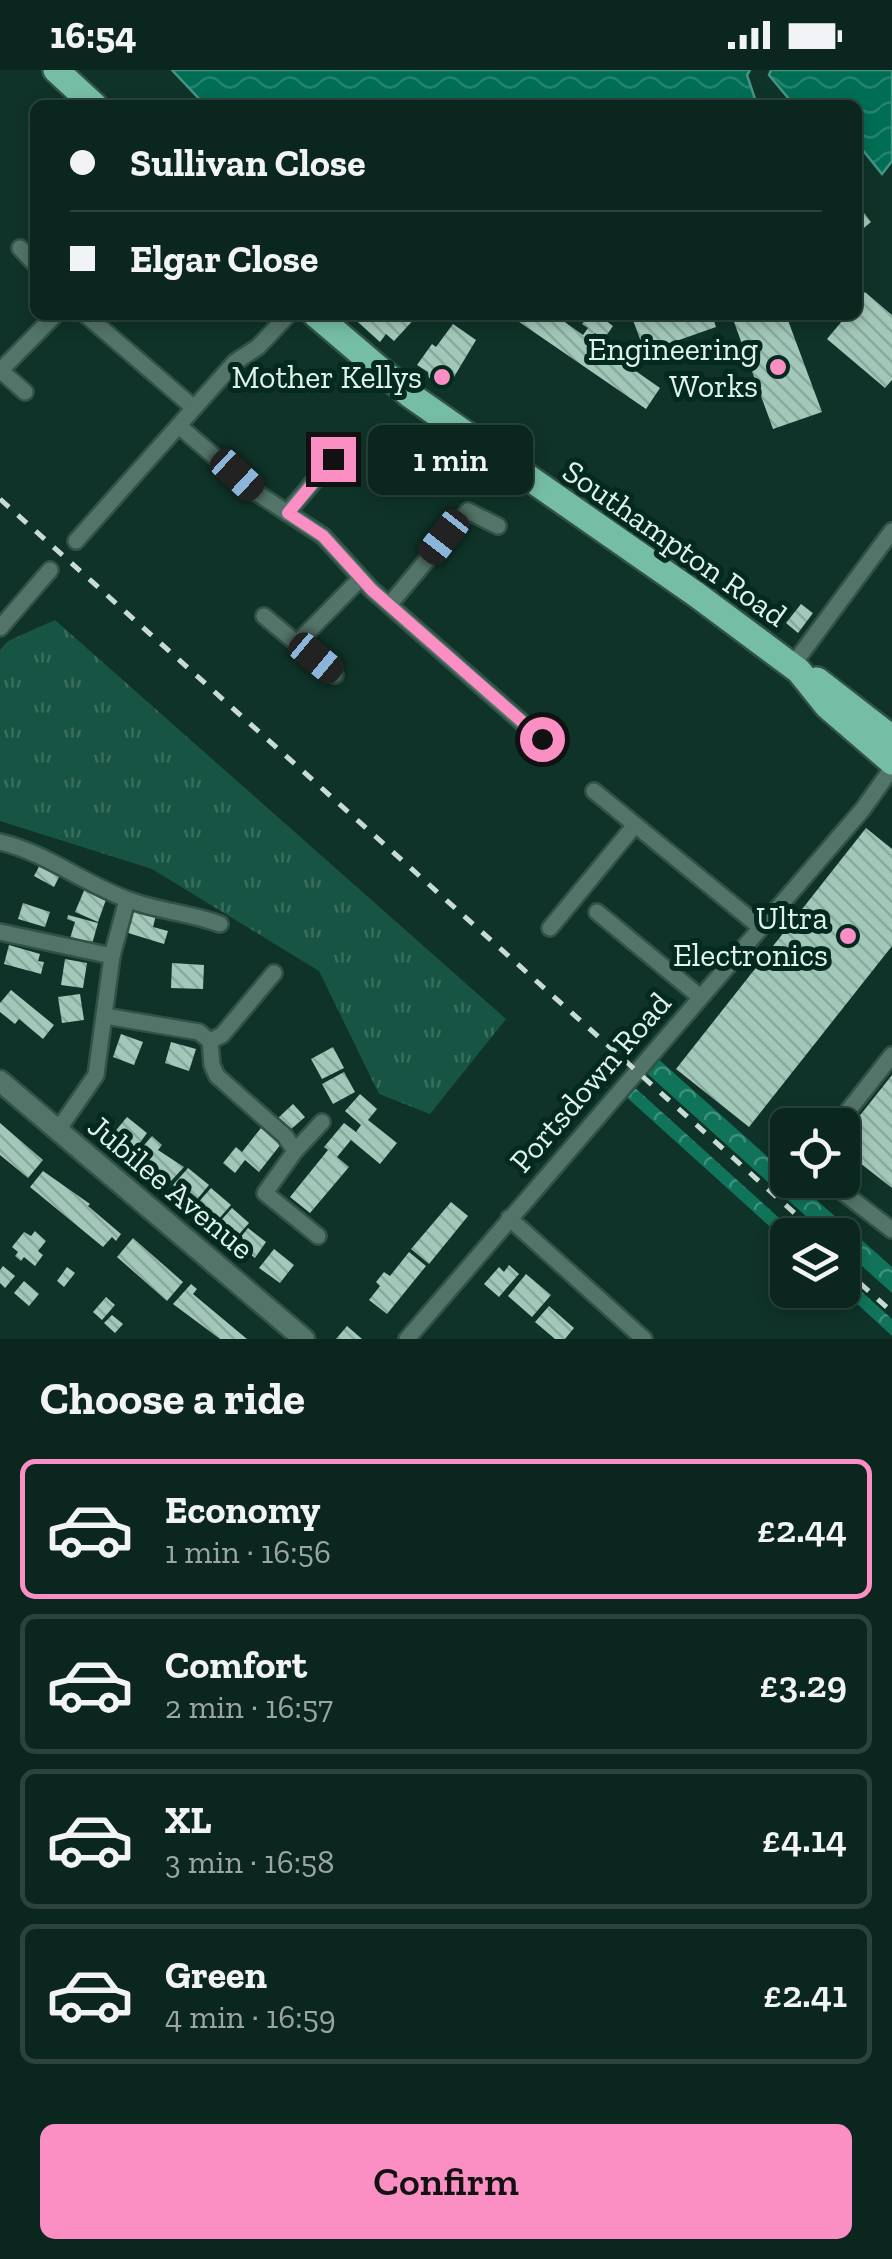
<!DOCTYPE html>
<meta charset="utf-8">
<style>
body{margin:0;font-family:"Zilla Slab",serif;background:#19322b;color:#f1f3f6;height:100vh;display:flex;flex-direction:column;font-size:38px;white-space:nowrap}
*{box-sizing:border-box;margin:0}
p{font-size:32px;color:#9aa5a4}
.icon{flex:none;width:55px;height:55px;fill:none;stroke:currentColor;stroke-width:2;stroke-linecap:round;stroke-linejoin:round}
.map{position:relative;height:1269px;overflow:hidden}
.side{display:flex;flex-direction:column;background:#0b261e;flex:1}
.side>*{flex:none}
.banner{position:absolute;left:30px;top:30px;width:832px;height:220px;border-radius:15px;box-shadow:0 5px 15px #0003,0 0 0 2px #2b433c;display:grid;align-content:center;height:220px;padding:0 40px;background:#0b261e}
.fabs{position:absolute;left:770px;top:1038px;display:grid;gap:20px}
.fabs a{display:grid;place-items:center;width:90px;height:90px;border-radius:15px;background:#0b261e;box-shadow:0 5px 15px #0003,0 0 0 2px #2b433c;font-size:50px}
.end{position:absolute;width:45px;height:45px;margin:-22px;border:12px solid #fb8fc4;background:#111;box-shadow:0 0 0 5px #111}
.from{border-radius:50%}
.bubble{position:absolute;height:70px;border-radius:15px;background:#0b261e;box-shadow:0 5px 15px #0003,0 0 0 2px #2b433c;font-size:32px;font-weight:600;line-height:70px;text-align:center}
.car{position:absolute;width:30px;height:60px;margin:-30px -15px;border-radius:12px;box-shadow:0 0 8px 2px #0007;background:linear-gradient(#222 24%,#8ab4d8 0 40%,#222 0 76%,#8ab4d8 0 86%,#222 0)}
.banner b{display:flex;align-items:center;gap:35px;height:95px;font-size:38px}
.banner b+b{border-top:2px solid #2b433c}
.banner i{width:25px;height:25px;background:#f1f3f6}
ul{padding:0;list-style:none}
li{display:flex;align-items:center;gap:30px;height:140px;margin:0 20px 15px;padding:0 20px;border:5px solid #2b433c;border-radius:15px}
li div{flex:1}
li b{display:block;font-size:38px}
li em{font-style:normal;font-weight:600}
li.selected{border-color:#fb8fc4}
li>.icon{width:90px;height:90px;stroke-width:1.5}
h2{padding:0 40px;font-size:45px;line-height:120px}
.cta{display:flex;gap:20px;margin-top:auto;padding:20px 40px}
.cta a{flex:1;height:115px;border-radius:15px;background:#fb8fc4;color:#111;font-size:40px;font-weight:600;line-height:115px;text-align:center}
.status{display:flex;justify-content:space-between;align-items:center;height:70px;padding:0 50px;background:#0b261e;direction:ltr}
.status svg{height:28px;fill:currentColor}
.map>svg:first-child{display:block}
.forest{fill:url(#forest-crowns)}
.park{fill:url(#park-tufts)}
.water{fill:url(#water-waves);stroke:#439582;stroke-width:2.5}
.building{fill:url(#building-back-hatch)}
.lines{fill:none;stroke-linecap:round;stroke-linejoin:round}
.minor-casing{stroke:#305247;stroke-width:20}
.tertiary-casing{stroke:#305247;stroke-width:25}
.primary-casing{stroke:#305247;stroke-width:30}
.minor{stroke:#537468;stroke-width:15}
.tertiary{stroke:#537468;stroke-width:20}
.primary{stroke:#76bda5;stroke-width:25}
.rail{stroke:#c7dcd5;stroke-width:5;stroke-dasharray:12 12;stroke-linecap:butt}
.route{stroke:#fb8fc4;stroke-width:12}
.poi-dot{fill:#fb8fc4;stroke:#04291f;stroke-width:4}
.labels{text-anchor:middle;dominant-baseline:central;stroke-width:10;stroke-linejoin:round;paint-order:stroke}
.poi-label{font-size:32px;fill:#dff2eb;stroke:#04291f;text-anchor:end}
.street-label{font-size:32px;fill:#dff2eb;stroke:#04291f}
</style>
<div class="status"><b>16:54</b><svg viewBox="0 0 49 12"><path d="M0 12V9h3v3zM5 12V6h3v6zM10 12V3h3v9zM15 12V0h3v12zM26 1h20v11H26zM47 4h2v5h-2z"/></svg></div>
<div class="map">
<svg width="892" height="1269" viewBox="0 0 892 1269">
<defs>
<pattern id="forest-crowns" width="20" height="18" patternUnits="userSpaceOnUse" patternTransform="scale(2.5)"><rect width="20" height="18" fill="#10745b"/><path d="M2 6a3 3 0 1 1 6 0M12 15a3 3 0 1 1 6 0" fill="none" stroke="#3e8f7b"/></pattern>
<pattern id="park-tufts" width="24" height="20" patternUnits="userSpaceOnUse" patternTransform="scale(2.5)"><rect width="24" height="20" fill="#185443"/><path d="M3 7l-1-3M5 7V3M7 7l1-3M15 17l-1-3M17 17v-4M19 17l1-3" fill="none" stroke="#396d5e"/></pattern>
<pattern id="water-waves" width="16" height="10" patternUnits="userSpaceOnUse" patternTransform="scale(2.5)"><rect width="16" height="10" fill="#006d55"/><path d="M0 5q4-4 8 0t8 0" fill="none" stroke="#25826e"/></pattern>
<pattern id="building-back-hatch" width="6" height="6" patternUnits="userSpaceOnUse" patternTransform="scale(2.5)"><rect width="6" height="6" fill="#a2c8b9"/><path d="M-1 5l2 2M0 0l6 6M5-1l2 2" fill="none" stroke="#8aa89c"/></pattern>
</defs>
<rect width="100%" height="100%" fill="#0f3328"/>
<!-- forest -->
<g class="forest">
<polygon points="656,987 787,1104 788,1110 794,1110 892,1197 892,1223 843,1179 842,1165 827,1165 641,998"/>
<polygon points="632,1015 798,1165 788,1165 787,1172 623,1024"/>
<polygon points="843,1205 892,1249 892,1266 842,1220"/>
</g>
<!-- park -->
<polygon class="park" points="55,550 506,949 430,1044 379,1024 319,901 152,799 0,751 0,580 8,571"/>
<!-- water -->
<g class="water">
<polygon points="172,0 750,0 747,5 757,35 205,35"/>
<polygon points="771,0 892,0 892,91 882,104 858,74 858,35 794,35 769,5"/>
</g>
<!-- building -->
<g class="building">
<polygon points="858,135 871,152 858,163"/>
<polygon points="865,222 892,245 892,310 885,318 827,269 847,245 858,245 858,232"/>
<polygon points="350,245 418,245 394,271 386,264 380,272"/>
<polygon points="509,245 555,245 583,265 588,258 582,254 589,245 598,245 613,256 604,269 595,263 590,269 660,318 646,339"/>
<polygon points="631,245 712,245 716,257 645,282"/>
<polygon points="742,245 786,245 822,342 773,359 734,252 743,249"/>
<polygon points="453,254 476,270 448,317 435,307 429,308 428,302 417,295 432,274 436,277"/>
<polygon points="801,534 813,543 798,563 786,553"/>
<polygon points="866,758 892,779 892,876 749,1057 676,999"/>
<polygon points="43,789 63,799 54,817 34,806"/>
<polygon points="86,816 108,824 98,852 75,842"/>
<polygon points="23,833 50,842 45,857 18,849"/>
<polygon points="132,838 156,845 153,857 168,861 164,874 125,862"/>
<polygon points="68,845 98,853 90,881 68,875 75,852 67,849"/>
<polygon points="9,875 40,884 38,891 44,892 41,904 4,894"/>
<polygon points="65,889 87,893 83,918 61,915"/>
<polygon points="172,893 204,895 203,919 171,918"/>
<polygon points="11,920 54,955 43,969 19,949 15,954 0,942 0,933"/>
<polygon points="80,924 84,950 62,953 58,927"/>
<polygon points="121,964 143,972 134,995 113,987"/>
<polygon points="171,972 196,979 189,1001 165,993"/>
<polygon points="333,977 344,998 322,1009 311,989"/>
<polygon points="344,1002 355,1022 333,1034 322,1014"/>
<polygon points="892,1005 892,1118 842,1079 842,1068"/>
<polygon points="360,1024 377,1039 368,1050 397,1073 380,1094 351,1070 337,1087 349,1097 310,1143 290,1127 328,1080 324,1077 344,1053 356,1062 361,1055 345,1041"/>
<polygon points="293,1034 305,1047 289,1061 278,1048"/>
<polygon points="127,1047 147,1063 134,1081 113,1064"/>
<polygon points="0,1053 43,1090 28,1108 0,1085"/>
<polygon points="261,1058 281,1074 259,1102 245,1090 235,1103 223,1093 236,1077 242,1082"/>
<polygon points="152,1066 162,1075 158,1080 184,1097 171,1111 138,1082"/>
<polygon points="188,1098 209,1115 194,1133 173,1115"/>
<polygon points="43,1101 90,1134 88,1136 121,1164 116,1171 112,1167 103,1177 30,1117"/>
<polygon points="211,1118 231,1135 216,1152 196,1135"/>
<polygon points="451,1132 468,1146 429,1194 411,1179"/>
<polygon points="232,1138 249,1153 233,1171 216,1156"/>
<polygon points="248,1158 266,1172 255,1188 236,1173"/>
<polygon points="35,1161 46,1171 38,1181 43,1185 35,1196 24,1187 21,1191 15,1186 18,1182 12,1177 24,1162 31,1166"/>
<polygon points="133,1168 183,1212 167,1231 117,1187"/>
<polygon points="274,1179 294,1195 280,1213 259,1198"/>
<polygon points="409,1182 426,1196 387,1244 369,1230 380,1216 376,1212 384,1202 390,1206"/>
<polygon points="509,1195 519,1204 499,1227 484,1214 499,1197 504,1202"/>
<polygon points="3,1196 15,1206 5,1218 0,1213 0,1200"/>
<polygon points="67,1197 75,1203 64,1217 57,1211"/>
<polygon points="526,1204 551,1225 532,1247 508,1226"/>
<polygon points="24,1211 39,1224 29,1236 14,1223"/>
<polygon points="191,1214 197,1219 193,1224 247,1269 220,1269 173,1234"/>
<polygon points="106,1227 115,1235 102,1250 93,1242"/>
<polygon points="549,1236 574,1258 565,1269 555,1269 535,1252"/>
<polygon points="112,1245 123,1254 115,1263 104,1253"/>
<polygon points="347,1256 362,1269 336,1269"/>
</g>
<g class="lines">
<defs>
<g id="minor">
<polyline points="20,178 35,194"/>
<polyline points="86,245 194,338"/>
<polyline points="0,300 25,322"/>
<polyline points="1,300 55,245"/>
<polyline points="179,356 257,423 323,466 372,520 541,669"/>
<polyline points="287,443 333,389"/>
<polyline points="76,471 235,292 258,277 288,245"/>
<polyline points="390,534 468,441 498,456"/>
<polyline points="264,546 335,605"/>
<polyline points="0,558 50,500"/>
<polyline points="297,573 361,508"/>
<polyline points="792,596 892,461"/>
<polyline points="594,721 760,857"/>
<path d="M 0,772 C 47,783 84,814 129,830 C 158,841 190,843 220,854"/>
<polyline points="597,842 699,926"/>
<polyline points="550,858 635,755"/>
<polyline points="0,862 112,886"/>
<polyline points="105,946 199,962 210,971 212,995 217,1006 285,1066 295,1081"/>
<polyline points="210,971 222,965 274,903"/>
<polyline points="837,1055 892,985"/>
<polyline points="58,1060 96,1005 112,886 127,830"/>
<polyline points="827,1110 892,1160"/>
<polyline points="509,1148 644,1269"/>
<polyline points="318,1166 265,1123 295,1081 322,1052"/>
<polyline points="407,1269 863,739 892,698"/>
</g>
<polyline id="tertiary" points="0,1011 304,1269"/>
<g id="primary">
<polyline points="56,0 94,35"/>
<polyline points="316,245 410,325 697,525 799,601 827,636 892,692"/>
<polyline points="817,610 892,668"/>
</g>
</defs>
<!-- minor casing -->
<use href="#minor" class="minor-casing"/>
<!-- tertiary casing -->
<use href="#tertiary" class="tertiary-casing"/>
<!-- primary casing -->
<use href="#primary" class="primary-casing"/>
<!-- minor -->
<use href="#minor" class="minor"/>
<!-- tertiary -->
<use href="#tertiary" class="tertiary"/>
<!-- primary -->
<use href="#primary" class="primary"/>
<!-- rail -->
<g class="rail">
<polyline points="0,429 819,1165"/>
<polyline points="842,1197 892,1242"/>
</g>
</g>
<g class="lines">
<!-- route -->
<polyline class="route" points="333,389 288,443 323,466 372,520 542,669"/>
</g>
<!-- markers -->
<g class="poi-dot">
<circle cx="778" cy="297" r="10"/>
<circle cx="442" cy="307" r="10"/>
<circle cx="848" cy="866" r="10"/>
</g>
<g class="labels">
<!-- poi labels -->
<g class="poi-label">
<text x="758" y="279">Engineering<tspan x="758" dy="37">Works</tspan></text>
<text x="422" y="307">Mother Kellys</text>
<text x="828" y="848">Ultra<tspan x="828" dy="37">Electronics</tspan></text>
</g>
<!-- street labels -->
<g class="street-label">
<text transform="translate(675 473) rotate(35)">Southampton Road</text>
<text transform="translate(590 1012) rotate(-49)">Portsdown Road</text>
<text transform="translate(171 1117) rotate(40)">Jubilee Avenue</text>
</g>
</g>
</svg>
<div class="fabs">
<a><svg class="icon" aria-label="locate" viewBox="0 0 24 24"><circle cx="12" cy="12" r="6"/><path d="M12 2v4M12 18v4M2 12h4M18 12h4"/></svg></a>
<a><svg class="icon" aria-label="layers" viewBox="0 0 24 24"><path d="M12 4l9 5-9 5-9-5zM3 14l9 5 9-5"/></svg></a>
</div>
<i class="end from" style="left:542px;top:669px"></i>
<i class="end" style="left:333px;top:389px"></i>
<div class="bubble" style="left:368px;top:355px;width:165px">1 min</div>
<i class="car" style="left:237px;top:405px;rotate:133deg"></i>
<i class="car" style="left:444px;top:467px;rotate:218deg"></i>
<i class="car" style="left:316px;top:588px;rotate:130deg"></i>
<div class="banner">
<b><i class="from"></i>Sullivan Close</b>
<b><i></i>Elgar Close</b>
</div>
</div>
<section class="side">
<h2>Choose a ride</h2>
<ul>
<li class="selected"><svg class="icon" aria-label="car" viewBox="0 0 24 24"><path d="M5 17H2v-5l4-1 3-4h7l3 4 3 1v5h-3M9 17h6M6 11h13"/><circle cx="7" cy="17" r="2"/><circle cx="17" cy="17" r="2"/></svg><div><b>Economy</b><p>1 min · 16:56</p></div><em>£2.44</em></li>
<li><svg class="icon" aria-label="car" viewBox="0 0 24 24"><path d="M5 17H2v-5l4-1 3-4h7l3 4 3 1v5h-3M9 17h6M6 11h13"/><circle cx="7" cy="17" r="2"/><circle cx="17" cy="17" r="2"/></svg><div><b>Comfort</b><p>2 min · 16:57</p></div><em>£3.29</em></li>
<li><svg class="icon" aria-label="car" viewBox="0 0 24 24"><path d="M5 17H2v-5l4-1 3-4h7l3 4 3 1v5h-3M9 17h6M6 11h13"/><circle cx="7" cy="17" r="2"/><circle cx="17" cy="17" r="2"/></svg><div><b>XL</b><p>3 min · 16:58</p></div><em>£4.14</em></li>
<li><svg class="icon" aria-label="car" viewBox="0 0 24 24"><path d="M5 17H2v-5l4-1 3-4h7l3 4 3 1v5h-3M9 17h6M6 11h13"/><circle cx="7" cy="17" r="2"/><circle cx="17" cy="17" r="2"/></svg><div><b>Green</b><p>4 min · 16:59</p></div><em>£2.41</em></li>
</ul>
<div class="cta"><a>Confirm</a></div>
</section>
